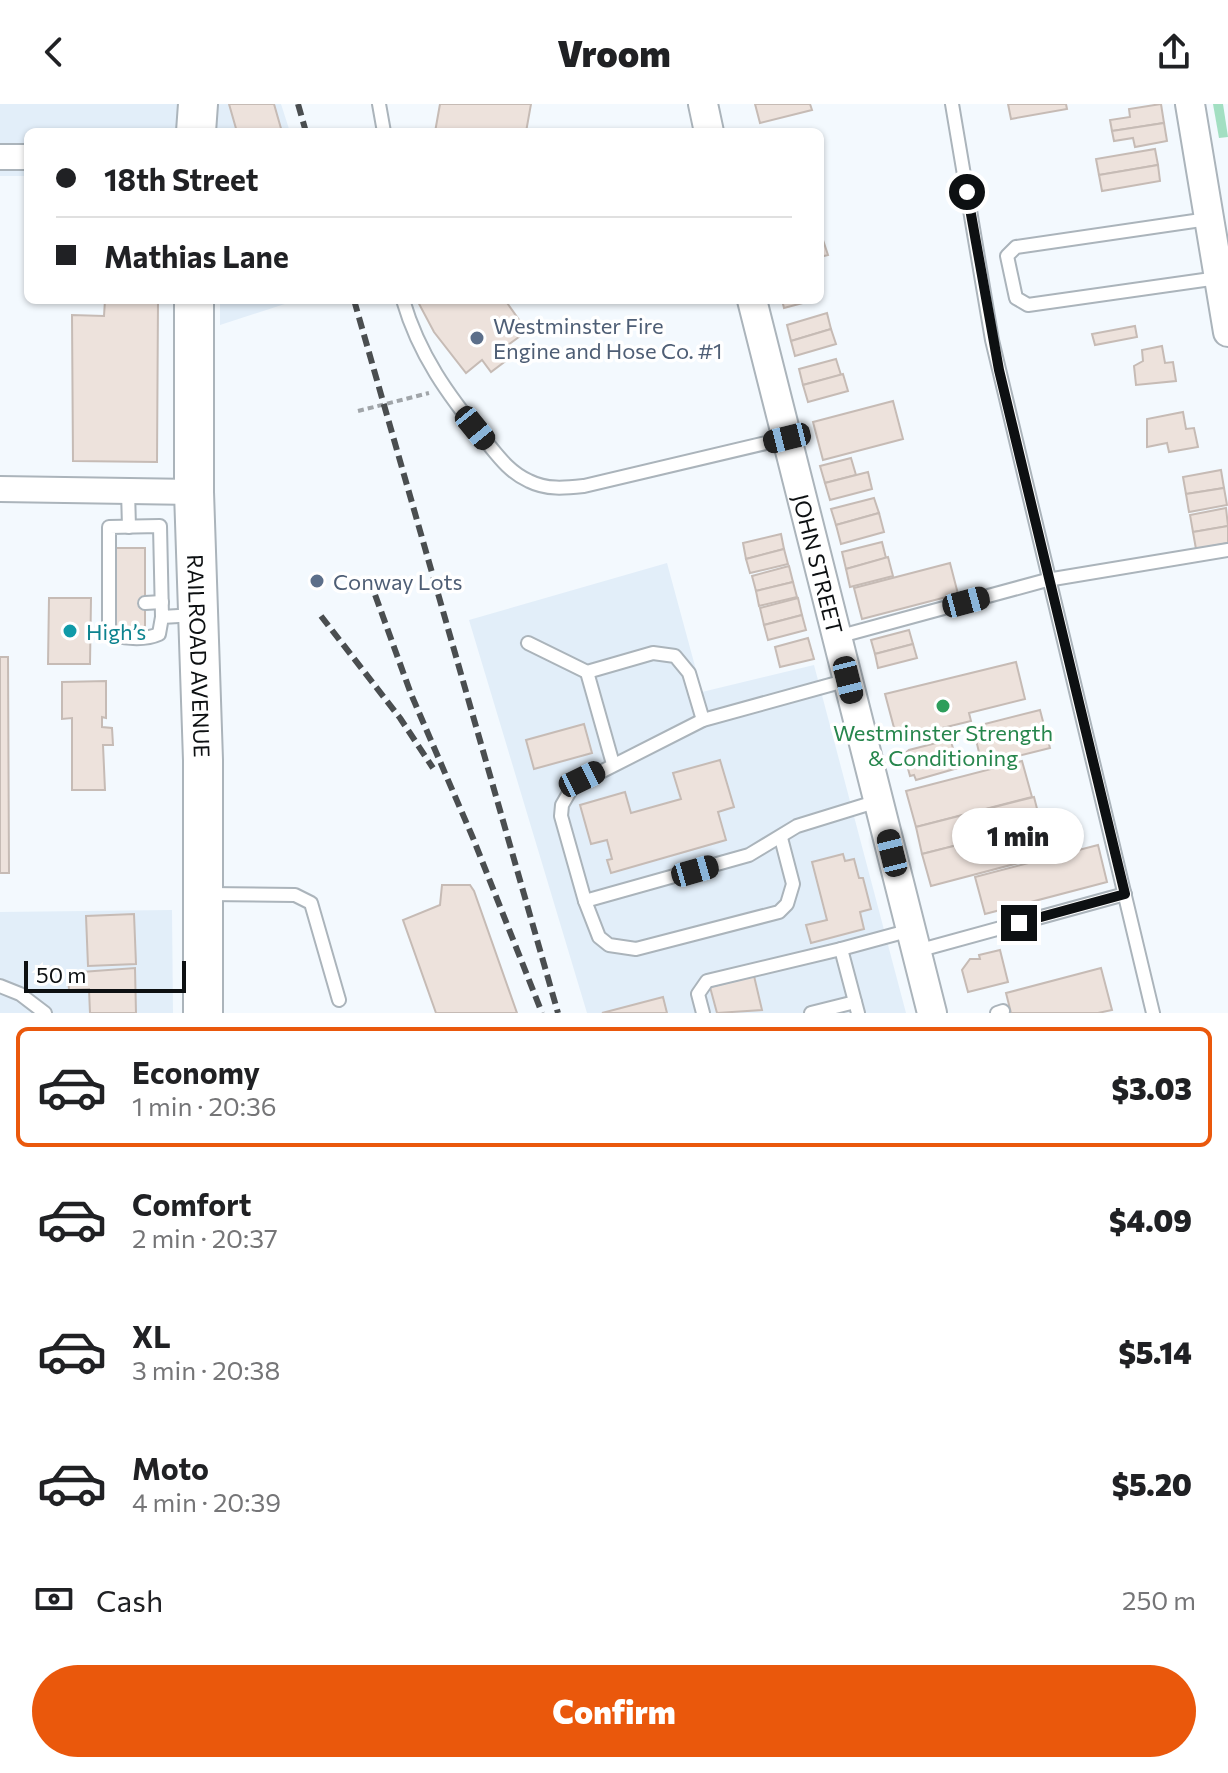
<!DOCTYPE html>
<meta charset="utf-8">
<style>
body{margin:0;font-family:Commissioner,sans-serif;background:#f6f6f6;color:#202124;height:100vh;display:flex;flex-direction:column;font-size:30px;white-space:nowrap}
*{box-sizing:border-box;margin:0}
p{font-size:26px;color:#757577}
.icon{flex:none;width:44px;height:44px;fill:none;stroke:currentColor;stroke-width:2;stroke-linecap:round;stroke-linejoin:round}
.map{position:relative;height:909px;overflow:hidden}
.drawer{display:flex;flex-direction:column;background:#fff;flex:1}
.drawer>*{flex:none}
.banner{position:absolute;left:24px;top:24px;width:800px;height:176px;border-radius:12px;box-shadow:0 2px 6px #0004;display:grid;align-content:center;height:176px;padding:0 32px;background:#fff}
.scale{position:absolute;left:24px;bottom:20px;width:162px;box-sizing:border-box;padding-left:8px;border:4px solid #0d1012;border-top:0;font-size:22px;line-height:28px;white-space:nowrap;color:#0d1012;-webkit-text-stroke:6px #fff;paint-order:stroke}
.end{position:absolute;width:36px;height:36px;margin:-18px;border:10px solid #0d1012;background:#fff;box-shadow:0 0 0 4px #fff}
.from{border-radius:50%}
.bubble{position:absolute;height:56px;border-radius:28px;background:#fff;box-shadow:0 2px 6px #0004;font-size:26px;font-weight:800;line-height:56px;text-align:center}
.car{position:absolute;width:24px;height:48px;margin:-24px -12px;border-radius:10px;box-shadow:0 0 6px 2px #0007;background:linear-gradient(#222 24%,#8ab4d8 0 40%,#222 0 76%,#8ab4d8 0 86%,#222 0)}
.banner b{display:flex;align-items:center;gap:28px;height:76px;font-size:30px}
.banner b+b{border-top:2px solid #e0e0e0}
.banner i{width:20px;height:20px;background:#202124}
ul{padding:14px 0 0;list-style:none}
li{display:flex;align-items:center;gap:24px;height:120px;margin:0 16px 12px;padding:0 16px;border:4px solid transparent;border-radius:12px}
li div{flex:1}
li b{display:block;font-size:30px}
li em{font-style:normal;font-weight:800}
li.on{border-color:#ea580c}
li>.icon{width:72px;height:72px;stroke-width:1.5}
.pay{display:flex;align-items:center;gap:20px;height:88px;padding:0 32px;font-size:30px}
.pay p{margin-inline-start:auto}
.cta{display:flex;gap:16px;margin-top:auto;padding:16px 32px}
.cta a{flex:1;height:92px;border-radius:48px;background:#ea580c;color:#fff;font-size:32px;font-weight:800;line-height:92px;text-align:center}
header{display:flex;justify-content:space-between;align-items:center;height:104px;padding:0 32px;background:#fff;font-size:36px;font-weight:800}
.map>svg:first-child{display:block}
.built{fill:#e2eef9}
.green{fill:#a2dfc2}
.building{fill:#ede2dc;stroke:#c6bbb5;stroke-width:2}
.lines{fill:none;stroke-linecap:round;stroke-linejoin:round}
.service-casing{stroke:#abb4bb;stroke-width:16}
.minor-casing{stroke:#abb4bb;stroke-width:28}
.tertiary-casing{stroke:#abb4bb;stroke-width:32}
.trunk-casing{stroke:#abb4bb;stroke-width:42}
.path{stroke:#a0a5a9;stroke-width:4;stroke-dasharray:6 4;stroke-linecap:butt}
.service{stroke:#fff;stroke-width:12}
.minor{stroke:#fff;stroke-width:24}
.tertiary{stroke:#fff;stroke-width:28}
.trunk{stroke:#fff;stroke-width:38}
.rail{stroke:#4a4e50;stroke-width:6;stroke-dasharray:12 6;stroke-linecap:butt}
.route{stroke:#0d1012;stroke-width:10}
.service-dot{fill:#5c6f8a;stroke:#fff;stroke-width:3}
.culture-dot{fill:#0f9aa8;stroke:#fff;stroke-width:3}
.leisure-dot{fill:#2e9e5b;stroke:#fff;stroke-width:3}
.labels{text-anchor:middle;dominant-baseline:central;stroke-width:7;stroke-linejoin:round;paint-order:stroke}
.service-label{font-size:22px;fill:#4e5e75;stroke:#fff;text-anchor:start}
.street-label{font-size:22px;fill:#0d1012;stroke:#fff}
.culture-label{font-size:22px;fill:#0d838f;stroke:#fff;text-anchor:start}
.leisure-label{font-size:22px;fill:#27864d;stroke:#fff}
</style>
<header><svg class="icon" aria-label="back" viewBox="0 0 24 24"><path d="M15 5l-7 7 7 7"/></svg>Vroom<svg class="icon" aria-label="share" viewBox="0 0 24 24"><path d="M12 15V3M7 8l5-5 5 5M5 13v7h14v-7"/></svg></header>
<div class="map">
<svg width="1228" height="909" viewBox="0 0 1228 909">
<rect width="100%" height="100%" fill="#f3f9fe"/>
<!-- built -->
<g class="built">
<polygon points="0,0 281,0 290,28 28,28 28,72 0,72"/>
<polygon points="220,196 297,196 220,221"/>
<polygon points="667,459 702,588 814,561 906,909 587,909 469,516"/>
<polygon points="172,806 173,909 0,909 0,808"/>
</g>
<!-- green -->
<polygon class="green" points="1213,0 1223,0 1228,33 1219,34"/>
<!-- building -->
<g class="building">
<polygon points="229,0 274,0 282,28 237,28"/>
<polygon points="440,0 531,0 526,28 435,28"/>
<polygon points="755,0 810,0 812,6 760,19"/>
<polygon points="1008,0 1066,0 1067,5 1011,15"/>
<polygon points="1161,0 1164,19 1112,27 1110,16 1130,13 1129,5"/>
<polygon points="1164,19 1167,37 1135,43 1133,34 1114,37 1112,27"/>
<polygon points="1155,45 1158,61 1099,71 1096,55"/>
<polygon points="1158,61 1160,77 1102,87 1099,71"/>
<polygon points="823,136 828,151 820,153 820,137"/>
<polygon points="105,196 158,196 157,358 73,357 72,211 104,212"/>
<polygon points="417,196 505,196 527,227 508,241 515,250 491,268 482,256 466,269 434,228"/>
<polygon points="782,196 814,196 784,204"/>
<polygon points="827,209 831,225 791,237 787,221"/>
<polygon points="1135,222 1137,233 1095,241 1092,230"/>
<polygon points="831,225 836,240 795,252 791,237"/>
<polygon points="1162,242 1165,259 1173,258 1176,277 1136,281 1134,262 1143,257 1142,246"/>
<polygon points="836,255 841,271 803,281 799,265"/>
<polygon points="843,270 848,287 808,298 803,281"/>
<polygon points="893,297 903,335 823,356 813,318"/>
<polygon points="1183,308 1186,325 1194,324 1198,343 1169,348 1167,339 1147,343 1147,315"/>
<polygon points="851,354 856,371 825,379 820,362"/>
<polygon points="1221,366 1224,384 1186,390 1183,373"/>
<polygon points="868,368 872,385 830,396 825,379"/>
<polygon points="1224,384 1227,401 1189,408 1186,390"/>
<polygon points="874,394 879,409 836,421 831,405"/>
<polygon points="1226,404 1228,422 1193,428 1190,411"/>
<polygon points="879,409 884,428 841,440 836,421"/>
<polygon points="1228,422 1228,439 1196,445 1193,428"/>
<polygon points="781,430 784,445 746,455 743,439"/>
<polygon points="882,438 886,454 846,465 842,448"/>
<polygon points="116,444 145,444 145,525 115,525"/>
<polygon points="784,445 788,460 750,469 746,455"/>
<polygon points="888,453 893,472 850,483 846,465"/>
<polygon points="950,459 958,490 862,515 854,484"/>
<polygon points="789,462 793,478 756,487 752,472"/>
<polygon points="793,478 797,493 759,502 756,487"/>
<polygon points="49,494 91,494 90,560 48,560"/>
<polygon points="798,494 802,511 764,521 760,504"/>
<polygon points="802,511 806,526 768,536 764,521"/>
<polygon points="909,526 913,540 875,550 871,536"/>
<polygon points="808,534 814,555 780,563 775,543"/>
<polygon points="913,540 917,554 878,564 875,550"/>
<polygon points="0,553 8,553 9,769 0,769"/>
<polygon points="1016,558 1025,595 969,609 971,617 897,635 885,590"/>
<polygon points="106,577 106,614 102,613 102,623 112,624 113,641 103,641 105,686 72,686 72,614 62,615 62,578"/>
<polygon points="1040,606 1050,644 982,661 973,623"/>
<polygon points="584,620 592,649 534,665 526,636"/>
<polygon points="949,628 954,649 907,661 904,650 909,646 940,638 938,631"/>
<polygon points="954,649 958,664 916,676 914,671 910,672 907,661"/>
<polygon points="720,656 734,703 718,708 726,736 611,769 607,756 612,755 607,736 591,740 580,701 625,688 631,709 681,695 673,669"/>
<polygon points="1022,657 1032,693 916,723 906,687"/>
<polygon points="1034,693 1041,720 922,750 916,723"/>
<polygon points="1041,720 1049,751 931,782 922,750"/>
<polygon points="1098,741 1107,778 985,810 975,773"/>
<polygon points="843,750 845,757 854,755 859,774 863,774 871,805 860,808 864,825 811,839 806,821 827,816 812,758"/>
<polygon points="442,781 470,781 474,787 517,909 436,909 403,816 440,801"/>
<polygon points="134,810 136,860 88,862 86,812"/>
<polygon points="1000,846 1008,878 968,888 962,866 970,855 980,855 979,851"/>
<polygon points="135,864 136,909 90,909 89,885 69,886 68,869"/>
<polygon points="1101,864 1112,906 1098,909 1011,909 1006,889"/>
<polygon points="754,872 762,906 717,909 710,883"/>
<polygon points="663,893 667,909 602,909"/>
</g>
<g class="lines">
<defs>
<g id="service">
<polyline points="379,0 384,28"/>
<polyline points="952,0 992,236 1153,909"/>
<polyline points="1208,115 1016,143 1007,152 1016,194 1028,201 1218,174"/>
<path d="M 403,196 C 419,251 448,291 484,335 C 498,352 509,368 529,377 C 547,386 565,384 584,382 L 787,334"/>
<polyline points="128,387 129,423"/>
<polyline points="145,499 162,498"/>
<path d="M 162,513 L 159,530 C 146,536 120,536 109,527 L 109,423 L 160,422 L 162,513 L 195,511"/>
<polyline points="837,533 1047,476 1228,446"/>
<polyline points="528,539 587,568 653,549 675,552 689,569 703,616"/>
<polyline points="587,568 613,660"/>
<polyline points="848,576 703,616 573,682 562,701 561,712 585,797 749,751 797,722 878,697"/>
<polyline points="208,790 295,791 311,799 339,896"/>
<polyline points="585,797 599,833 609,841 636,845 779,808 787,800 793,780 781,734"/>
<polyline points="917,847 1125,790"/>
<polyline points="0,882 20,890 45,909"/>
<polyline points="703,909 698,890 707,877 841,845"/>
<polyline points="811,909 855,898"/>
<polyline points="858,909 841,845 911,826"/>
<polyline points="997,909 1003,907"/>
</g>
<g id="minor">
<polyline points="0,53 28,53"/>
<polyline points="0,385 194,388"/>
</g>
<g id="tertiary">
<polyline points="703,0 709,28"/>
<polyline points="1190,0 1228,228"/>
<path id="s1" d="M 752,196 L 932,909"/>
</g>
<g id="trunk">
<polyline points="196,28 198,0"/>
<path id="s2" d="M 194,196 L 194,388 L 203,656 L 203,909"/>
</g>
</defs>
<!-- service casing -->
<use href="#service" class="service-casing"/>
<!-- minor casing -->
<use href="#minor" class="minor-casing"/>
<!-- tertiary casing -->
<use href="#tertiary" class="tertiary-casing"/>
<!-- trunk casing -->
<use href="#trunk" class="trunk-casing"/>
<!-- path -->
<polyline class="path" points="358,307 429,289"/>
<!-- service -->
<use href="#service" class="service"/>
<!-- minor -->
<use href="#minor" class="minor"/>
<!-- tertiary -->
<use href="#tertiary" class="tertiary"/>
<!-- trunk -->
<use href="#trunk" class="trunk"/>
<!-- rail -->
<g class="rail">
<polyline points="298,0 306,28"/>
<polyline points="354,196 558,909"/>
<polyline points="369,474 411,590 473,734 542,909"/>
<polyline points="321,512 400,614 433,664"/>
</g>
</g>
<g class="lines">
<!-- route -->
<polyline class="route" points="967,88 999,266 1125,790 1019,819"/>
</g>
<!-- markers -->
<g class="service-dot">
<circle cx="477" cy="234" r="8"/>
<circle cx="317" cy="477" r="8"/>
</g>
<circle class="culture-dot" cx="70" cy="527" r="8"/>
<circle class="leisure-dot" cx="943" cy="602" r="8"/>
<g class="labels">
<!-- service labels -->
<g class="service-label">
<text x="493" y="221">Westminster Fire<tspan x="493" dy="25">Engine and Hose Co. #1</tspan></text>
<text x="333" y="477">Conway Lots</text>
</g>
<!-- street labels -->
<g class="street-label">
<text stroke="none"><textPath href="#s1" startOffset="272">JOHN STREET</textPath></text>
<text stroke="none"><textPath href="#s2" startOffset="356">RAILROAD AVENUE</textPath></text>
</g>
<!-- culture labels -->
<g class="culture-label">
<text x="86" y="527">High’s</text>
</g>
<!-- leisure labels -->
<g class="leisure-label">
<text x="943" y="628">Westminster Strength<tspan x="943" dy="25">&amp; Conditioning</tspan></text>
</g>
</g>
</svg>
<div class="scale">50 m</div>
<i class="end from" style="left:967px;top:88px"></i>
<i class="end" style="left:1019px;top:819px"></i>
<div class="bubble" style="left:952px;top:704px;width:132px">1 min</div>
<i class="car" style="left:475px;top:324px;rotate:141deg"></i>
<i class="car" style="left:787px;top:334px;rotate:256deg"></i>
<i class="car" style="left:966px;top:498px;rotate:75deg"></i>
<i class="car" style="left:848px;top:576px;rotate:166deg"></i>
<i class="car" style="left:582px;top:675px;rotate:64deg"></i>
<i class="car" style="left:892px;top:749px;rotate:346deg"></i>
<i class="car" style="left:695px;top:767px;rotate:74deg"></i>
<div class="banner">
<b><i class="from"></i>18th Street</b>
<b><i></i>Mathias Lane</b>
</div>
</div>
<section class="drawer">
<ul>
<li class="on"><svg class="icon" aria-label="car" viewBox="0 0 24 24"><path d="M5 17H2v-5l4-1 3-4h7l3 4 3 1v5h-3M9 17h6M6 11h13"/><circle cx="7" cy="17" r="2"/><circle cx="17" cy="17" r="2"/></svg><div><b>Economy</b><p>1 min · 20:36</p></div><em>$3.03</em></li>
<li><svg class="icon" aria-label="car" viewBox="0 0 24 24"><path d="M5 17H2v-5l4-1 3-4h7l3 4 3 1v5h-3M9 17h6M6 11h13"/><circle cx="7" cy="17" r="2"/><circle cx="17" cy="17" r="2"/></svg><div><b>Comfort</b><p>2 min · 20:37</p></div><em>$4.09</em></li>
<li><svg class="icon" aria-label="car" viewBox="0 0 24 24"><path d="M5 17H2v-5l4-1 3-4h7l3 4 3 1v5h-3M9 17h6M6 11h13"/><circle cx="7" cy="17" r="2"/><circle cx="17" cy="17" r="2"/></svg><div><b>XL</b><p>3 min · 20:38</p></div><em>$5.14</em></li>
<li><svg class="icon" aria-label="car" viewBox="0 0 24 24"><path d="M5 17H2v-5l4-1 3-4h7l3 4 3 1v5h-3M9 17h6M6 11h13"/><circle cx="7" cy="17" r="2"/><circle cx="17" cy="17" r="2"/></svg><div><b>Moto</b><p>4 min · 20:39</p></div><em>$5.20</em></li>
</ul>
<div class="pay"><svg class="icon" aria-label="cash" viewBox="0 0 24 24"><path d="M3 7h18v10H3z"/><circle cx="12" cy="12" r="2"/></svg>Cash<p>250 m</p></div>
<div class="cta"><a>Confirm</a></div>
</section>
